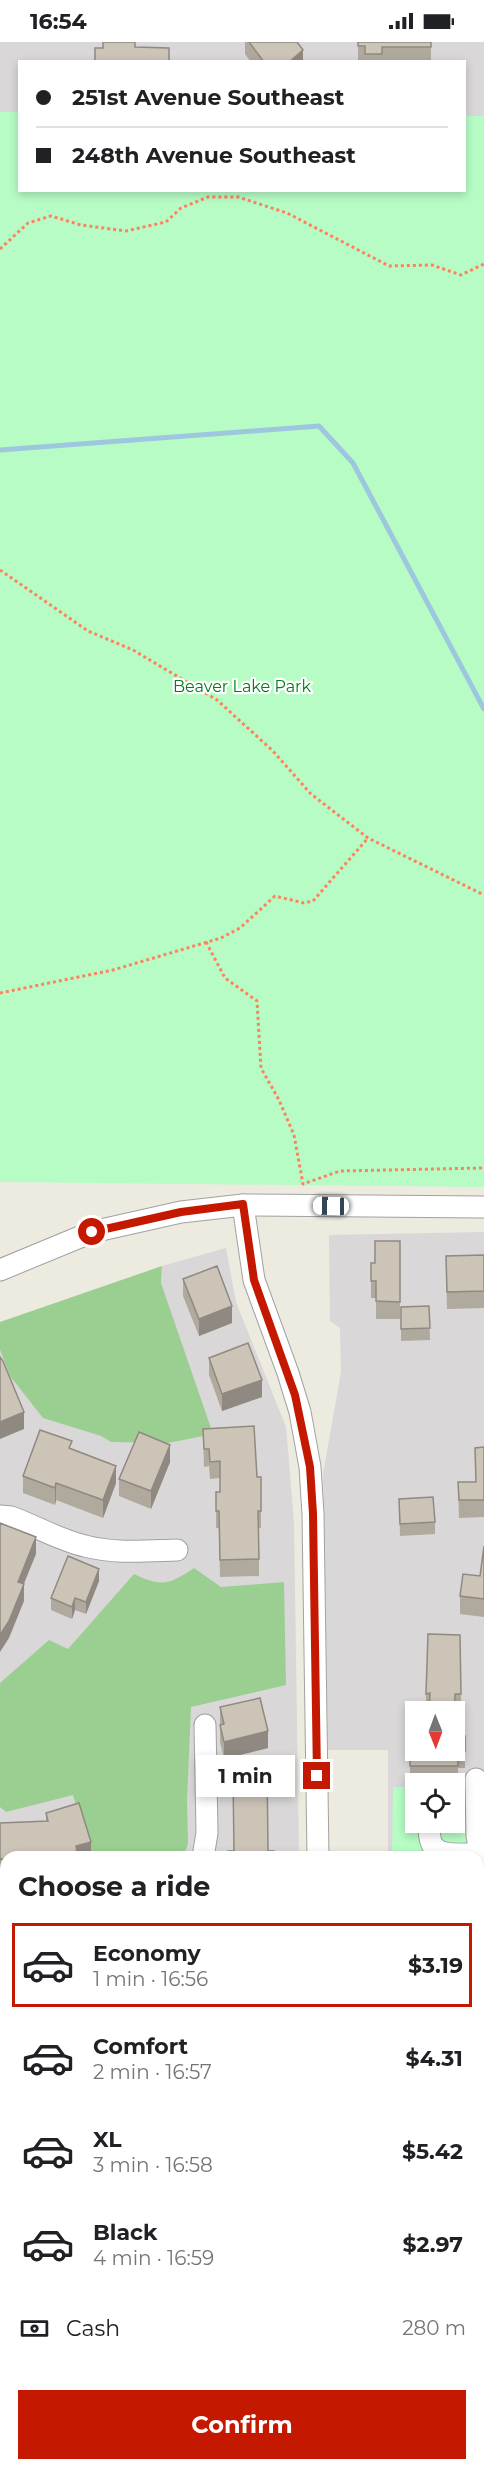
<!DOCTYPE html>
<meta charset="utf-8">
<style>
body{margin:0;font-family:Montserrat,sans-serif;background:#f6f6f6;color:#202124;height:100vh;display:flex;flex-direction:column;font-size:22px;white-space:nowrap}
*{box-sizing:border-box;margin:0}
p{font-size:20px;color:#757577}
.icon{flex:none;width:33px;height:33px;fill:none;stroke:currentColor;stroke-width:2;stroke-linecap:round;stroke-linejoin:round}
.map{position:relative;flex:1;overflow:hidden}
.sheet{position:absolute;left:0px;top:1809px;width:484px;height:620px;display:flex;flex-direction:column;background:#fff;border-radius:18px 18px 0 0;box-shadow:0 3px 9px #0003}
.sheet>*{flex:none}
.banner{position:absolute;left:18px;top:18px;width:448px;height:132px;border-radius:0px;box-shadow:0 3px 9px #0003;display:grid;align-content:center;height:132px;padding:0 18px;background:#fff}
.needle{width:39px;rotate:179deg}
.controls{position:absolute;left:405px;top:1659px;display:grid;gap:12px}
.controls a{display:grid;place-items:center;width:60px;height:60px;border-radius:0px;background:#fff;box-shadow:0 3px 9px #0003;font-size:30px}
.end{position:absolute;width:27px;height:27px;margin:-14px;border:8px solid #c51800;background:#fff;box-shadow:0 0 0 3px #fff}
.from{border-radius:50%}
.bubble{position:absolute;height:42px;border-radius:0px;background:#fff;box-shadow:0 3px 9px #0003;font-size:20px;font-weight:700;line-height:42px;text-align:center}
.car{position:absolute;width:18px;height:36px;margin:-18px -9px;border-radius:8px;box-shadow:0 0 4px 2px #0007;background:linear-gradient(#fff 24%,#345 0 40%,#fff 0 76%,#345 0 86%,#fff 0)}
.banner b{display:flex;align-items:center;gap:21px;height:57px;font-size:22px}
.banner b+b{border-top:2px solid #e0e0e0}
.banner i{width:15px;height:15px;background:#202124}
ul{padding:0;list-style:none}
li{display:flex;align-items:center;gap:18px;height:84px;margin:0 12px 9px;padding:0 6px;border:3px solid transparent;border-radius:0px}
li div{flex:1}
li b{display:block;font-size:22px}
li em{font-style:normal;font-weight:700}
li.on{border-color:#c51800}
li>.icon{width:54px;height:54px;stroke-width:1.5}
h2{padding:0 18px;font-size:27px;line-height:72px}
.pay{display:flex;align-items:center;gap:15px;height:66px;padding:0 18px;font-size:22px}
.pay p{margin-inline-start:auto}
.primary-button{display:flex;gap:12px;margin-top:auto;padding:12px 18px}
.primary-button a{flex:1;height:69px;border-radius:0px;background:#c51800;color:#fff;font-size:24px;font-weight:700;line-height:69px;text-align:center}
.status{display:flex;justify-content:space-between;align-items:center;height:42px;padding:0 30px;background:#fff;direction:ltr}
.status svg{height:16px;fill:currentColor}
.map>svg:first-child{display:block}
.residential{fill:#d9d7d7;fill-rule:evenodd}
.forest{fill:#9bcf91}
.park{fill:#b7fcc5}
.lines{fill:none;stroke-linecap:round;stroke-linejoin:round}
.stream{stroke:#9cc7de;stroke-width:5}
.minor-casing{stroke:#a1a1a1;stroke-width:23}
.path{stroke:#ff825e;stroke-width:3;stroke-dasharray:3 3;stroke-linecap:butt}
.minor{stroke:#fff;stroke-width:21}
.wall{fill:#b0a99e}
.shaded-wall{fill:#908981}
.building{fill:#cdc4b8;stroke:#908981;stroke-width:1.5}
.route{stroke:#c51800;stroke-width:8}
.labels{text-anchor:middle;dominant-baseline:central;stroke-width:4.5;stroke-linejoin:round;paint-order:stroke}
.park-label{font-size:16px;fill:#057c1d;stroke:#fff}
</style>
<div class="status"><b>16:54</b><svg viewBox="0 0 49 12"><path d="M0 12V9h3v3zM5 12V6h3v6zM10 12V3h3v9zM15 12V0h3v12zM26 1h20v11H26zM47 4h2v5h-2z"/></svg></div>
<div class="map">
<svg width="484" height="2428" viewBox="0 0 484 2428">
<rect width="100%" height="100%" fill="#edeadf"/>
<!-- residential -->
<g class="residential">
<polygon points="0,0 484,0 484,74 465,74 465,20 20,20 19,70 0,70"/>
<path d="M 484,1190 L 484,2111 L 478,2111 L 478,1815 L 388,1815 L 388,1708 L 328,1708 L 323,1432 L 341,1330 L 340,1286 L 330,1279 L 329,1193 ZM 416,1670 L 454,1670 L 454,1708 L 416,1708 ZM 416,1742 L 454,1742 L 454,1780 L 416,1780 Z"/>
<polygon points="226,1206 236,1260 286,1385 294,1481 299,1815 6,1815 6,2422 308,2422 308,2428 0,2428 0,1308 10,1334 111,1400 161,1241 162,1224"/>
</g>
<!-- forest -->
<g class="forest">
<polygon points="162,1224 161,1241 213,1392 168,1401 111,1400 101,1394 43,1376 10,1334 0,1308 0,1280"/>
<path d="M 194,1526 L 221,1545 L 284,1540 L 286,1643 L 191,1665 L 187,1759 L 188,1802 L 183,1815 L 91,1815 L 73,1753 L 6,1770 L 0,1765 L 0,1641 L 49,1598 L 68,1607 L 134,1532 C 161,1545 169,1543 194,1526 Z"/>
<polygon points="478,2111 484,2111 484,2428 343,2428 343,2423 478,2422"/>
</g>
<!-- park -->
<g class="park">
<polygon points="0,70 19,70 20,148 465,148 465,74 484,74 484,1145 0,1140"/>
<polygon points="393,1745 415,1745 416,1780 454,1780 455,1746 470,1746 475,1815 392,1815"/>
<polygon points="0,2291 6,2293 6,2422 32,2423 32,2428 0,2428"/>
</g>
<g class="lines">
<!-- stream -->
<polyline class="stream" points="0,408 319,384 353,421 484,667"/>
<defs>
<g id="minor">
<polyline points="243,1163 254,1238 288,1331 300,1370 310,1425 313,1472 318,1815"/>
<polyline points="0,1228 92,1190 181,1170 243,1163 484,1165"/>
<path d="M 0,1474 L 11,1475 C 36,1484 59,1498 85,1504 C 115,1512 146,1509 177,1508"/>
<polyline points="476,1737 477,1794 484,1832"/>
<path d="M 429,1780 C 429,1788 429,1798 433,1804 C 441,1815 468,1812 480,1811"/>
<polyline points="203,1815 207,1791 205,1683"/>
<polyline points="0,1864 6,1864"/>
<polyline points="479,1950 484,1959"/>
<polyline points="0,2189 6,2191"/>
<polyline points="327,2422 327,2428"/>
</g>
</defs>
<!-- minor casing -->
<use href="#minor" class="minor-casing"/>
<!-- path -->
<g class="path">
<polyline points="0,207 28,181 51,174 81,183 126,189 166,180 181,166 208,155 238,155 287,171 389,224 432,223 461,233 484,222"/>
<polyline points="0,528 88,589 133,608 217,658 273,709 311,752 368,796 484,853"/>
<polyline points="206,900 225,936 257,959 261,1026 279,1058 294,1093 303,1142 340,1129 484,1126"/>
<polyline points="0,951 113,928 221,896 240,886 275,854 304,861 313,859 368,796"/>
<polyline points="0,2359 6,2360"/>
<polyline points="0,2404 7,2428"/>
</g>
<!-- minor -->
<use href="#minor" class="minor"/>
</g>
<!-- wall -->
<g class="wall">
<polygon points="245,0 297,0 303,20 251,20 245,12"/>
<rect x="358" y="0" width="73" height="20"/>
<polygon points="400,1199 400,1277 376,1277 376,1256 371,1256 371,1221 375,1221"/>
<polygon points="484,1213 484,1266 447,1267 446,1214"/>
<polygon points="183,1237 232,1281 199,1294 183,1254"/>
<polygon points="429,1264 430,1298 401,1299 401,1265"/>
<polygon points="209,1316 262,1355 222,1369 209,1333"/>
<polygon points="203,1387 257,1435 261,1435 261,1486 259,1486 259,1534 220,1535 219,1486 216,1486 216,1450 220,1450 220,1436 210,1437 209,1424 204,1425"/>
<polygon points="484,1405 484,1475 459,1476 458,1440 476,1440 475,1406"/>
<polygon points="72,1407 116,1441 103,1476 56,1458 55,1463 23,1451 23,1434"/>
<polygon points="170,1420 151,1467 119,1454 119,1437"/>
<polygon points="399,1457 435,1480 435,1492 400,1494"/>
<polygon points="484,1504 484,1575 460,1572 460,1554 480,1534"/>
<polygon points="99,1539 86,1572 75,1568 72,1577 51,1568 51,1556"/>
<polygon points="426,1652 461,1652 461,1670 455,1669 455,1694 465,1694 465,1726 458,1726 458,1742 410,1741 410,1694 454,1708 429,1669 426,1669"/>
<polygon points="220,1665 268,1706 224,1717 220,1700"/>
<polygon points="46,1771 91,1815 6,1815 6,1834 0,1834 0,1781 46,1779"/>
<rect x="0" y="1885" width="6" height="189"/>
<polygon points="478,1995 484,1995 484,2103 482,2103 482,2108 478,2108"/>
<polygon points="0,2099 6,2101 6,2161 0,2160"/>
<polygon points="0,2204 6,2206 6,2269 0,2268"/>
<polygon points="484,2221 484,2256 478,2254 478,2233"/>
</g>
<!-- shaded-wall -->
<g class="shaded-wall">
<polygon points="303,8 303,20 289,20"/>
<polygon points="232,1264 232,1281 199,1294 199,1277"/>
<polygon points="262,1338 262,1355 222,1369 222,1352"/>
<polygon points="24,1370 24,1387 0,1397 0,1380"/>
<polygon points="170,1403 170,1420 151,1467 151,1449"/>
<polygon points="116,1424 116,1441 103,1476 103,1458"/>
<polygon points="56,1441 56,1458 55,1463 55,1446"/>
<polygon points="36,1495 36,1512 23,1544 24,1542 24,1559 9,1596 0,1610 0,1593 18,1540"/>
<polygon points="99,1527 99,1539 86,1572 86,1560"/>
<polygon points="75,1556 75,1568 72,1577 72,1565"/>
<polygon points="268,1689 268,1706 224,1717 224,1700"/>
<polygon points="91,1800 91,1815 58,1815 76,1804"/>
</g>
<!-- building -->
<g class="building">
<polygon points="103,0 135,0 135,5 169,6 169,20 95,20 95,6 103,6"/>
<polygon points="249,0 297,0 303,8 289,20 264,20"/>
<polygon points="358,0 431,0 431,5 382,5 382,12 365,12 365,4 358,4"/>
<polygon points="375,1199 400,1199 400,1260 376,1259 376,1239 371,1239 371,1221 375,1221"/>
<polygon points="484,1213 484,1249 447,1250 446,1214"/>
<polygon points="217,1224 232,1264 199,1277 183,1237"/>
<polygon points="429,1264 430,1286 401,1287 401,1265"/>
<polygon points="248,1301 262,1338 222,1352 209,1316"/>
<polygon points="0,1315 3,1319 24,1370 0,1380"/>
<polygon points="254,1384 257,1435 261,1435 261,1469 258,1469 259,1517 220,1518 219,1469 216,1469 216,1450 220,1450 220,1419 210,1420 209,1407 204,1407 203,1387"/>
<polygon points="40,1388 72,1399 69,1406 116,1424 103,1458 56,1441 55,1446 23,1434"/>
<polygon points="139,1390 170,1403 151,1449 119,1437"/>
<polygon points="484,1405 484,1458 459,1458 458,1440 476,1440 475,1406"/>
<polygon points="433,1455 435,1480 400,1482 399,1457"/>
<polygon points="0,1481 36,1495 18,1540 24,1542 9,1579 0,1593"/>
<polygon points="484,1504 484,1557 460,1554 463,1532 480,1534"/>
<polygon points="68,1514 99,1527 86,1560 75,1556 72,1565 51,1556"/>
<polygon points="428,1592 460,1593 461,1652 455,1652 454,1683 454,1670 429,1670 430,1651 426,1652"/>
<polygon points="260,1656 268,1689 224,1700 220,1683 224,1682 220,1665"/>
<polygon points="410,1694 416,1694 416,1708 454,1708 454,1694 465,1694 465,1709 458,1709 458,1724 410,1724"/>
<polygon points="237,1719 267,1719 268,1809 274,1809 274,1815 228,1815 228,1809 234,1809 233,1735 237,1735"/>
<polygon points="79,1761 91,1800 76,1804 77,1809 58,1815 6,1815 6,1817 0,1817 0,1781 48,1779 46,1771"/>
<rect x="0" y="1885" width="6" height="177"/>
<polygon points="478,1995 484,1995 484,2087 482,2087 482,2092 478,2092"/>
<polygon points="0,2099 6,2101 6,2144 0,2142"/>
<polygon points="0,2204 6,2206 6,2252 0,2250"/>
<polygon points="484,2221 484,2239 478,2237 478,2233"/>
<rect x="38" y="2422" width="259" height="6"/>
</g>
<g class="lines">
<!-- route -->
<polyline class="route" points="92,1190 181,1170 243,1162 254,1238 295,1353 310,1425 313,1472 317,1734"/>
</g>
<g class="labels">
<!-- park labels -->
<g class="park-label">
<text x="242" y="644">Beaver Lake Park</text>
</g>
</g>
</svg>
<div class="controls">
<a><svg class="needle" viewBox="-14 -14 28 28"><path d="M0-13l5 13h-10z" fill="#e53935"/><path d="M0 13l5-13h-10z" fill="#757577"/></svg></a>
<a><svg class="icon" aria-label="locate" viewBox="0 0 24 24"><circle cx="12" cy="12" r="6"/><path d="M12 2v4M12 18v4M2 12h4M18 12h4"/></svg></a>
</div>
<i class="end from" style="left:92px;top:1190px"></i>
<i class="end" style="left:317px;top:1734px"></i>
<div class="bubble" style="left:196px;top:1713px;width:99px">1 min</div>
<i class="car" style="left:331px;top:1164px;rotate:271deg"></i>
<div class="banner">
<b><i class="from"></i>251st Avenue Southeast</b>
<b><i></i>248th Avenue Southeast</b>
</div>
<section class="sheet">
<h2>Choose a ride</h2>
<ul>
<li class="on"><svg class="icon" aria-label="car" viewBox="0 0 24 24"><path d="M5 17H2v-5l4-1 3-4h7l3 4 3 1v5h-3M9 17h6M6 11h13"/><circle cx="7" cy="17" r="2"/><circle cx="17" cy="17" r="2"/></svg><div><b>Economy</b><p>1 min · 16:56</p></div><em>$3.19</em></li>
<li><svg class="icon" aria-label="car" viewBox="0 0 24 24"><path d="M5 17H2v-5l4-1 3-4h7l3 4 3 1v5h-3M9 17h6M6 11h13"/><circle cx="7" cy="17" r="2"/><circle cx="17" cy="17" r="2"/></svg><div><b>Comfort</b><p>2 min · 16:57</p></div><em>$4.31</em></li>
<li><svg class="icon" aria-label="car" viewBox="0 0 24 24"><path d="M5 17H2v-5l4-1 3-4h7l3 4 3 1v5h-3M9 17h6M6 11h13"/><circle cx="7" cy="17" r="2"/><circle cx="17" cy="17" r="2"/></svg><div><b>XL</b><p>3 min · 16:58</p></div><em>$5.42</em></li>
<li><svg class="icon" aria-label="car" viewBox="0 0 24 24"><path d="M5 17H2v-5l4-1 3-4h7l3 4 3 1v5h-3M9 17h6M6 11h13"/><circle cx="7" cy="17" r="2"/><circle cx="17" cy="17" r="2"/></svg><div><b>Black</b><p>4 min · 16:59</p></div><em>$2.97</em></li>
</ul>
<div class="pay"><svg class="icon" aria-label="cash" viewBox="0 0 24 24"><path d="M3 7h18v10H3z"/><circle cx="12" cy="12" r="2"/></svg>Cash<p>280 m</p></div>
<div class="primary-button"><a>Confirm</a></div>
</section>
</div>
